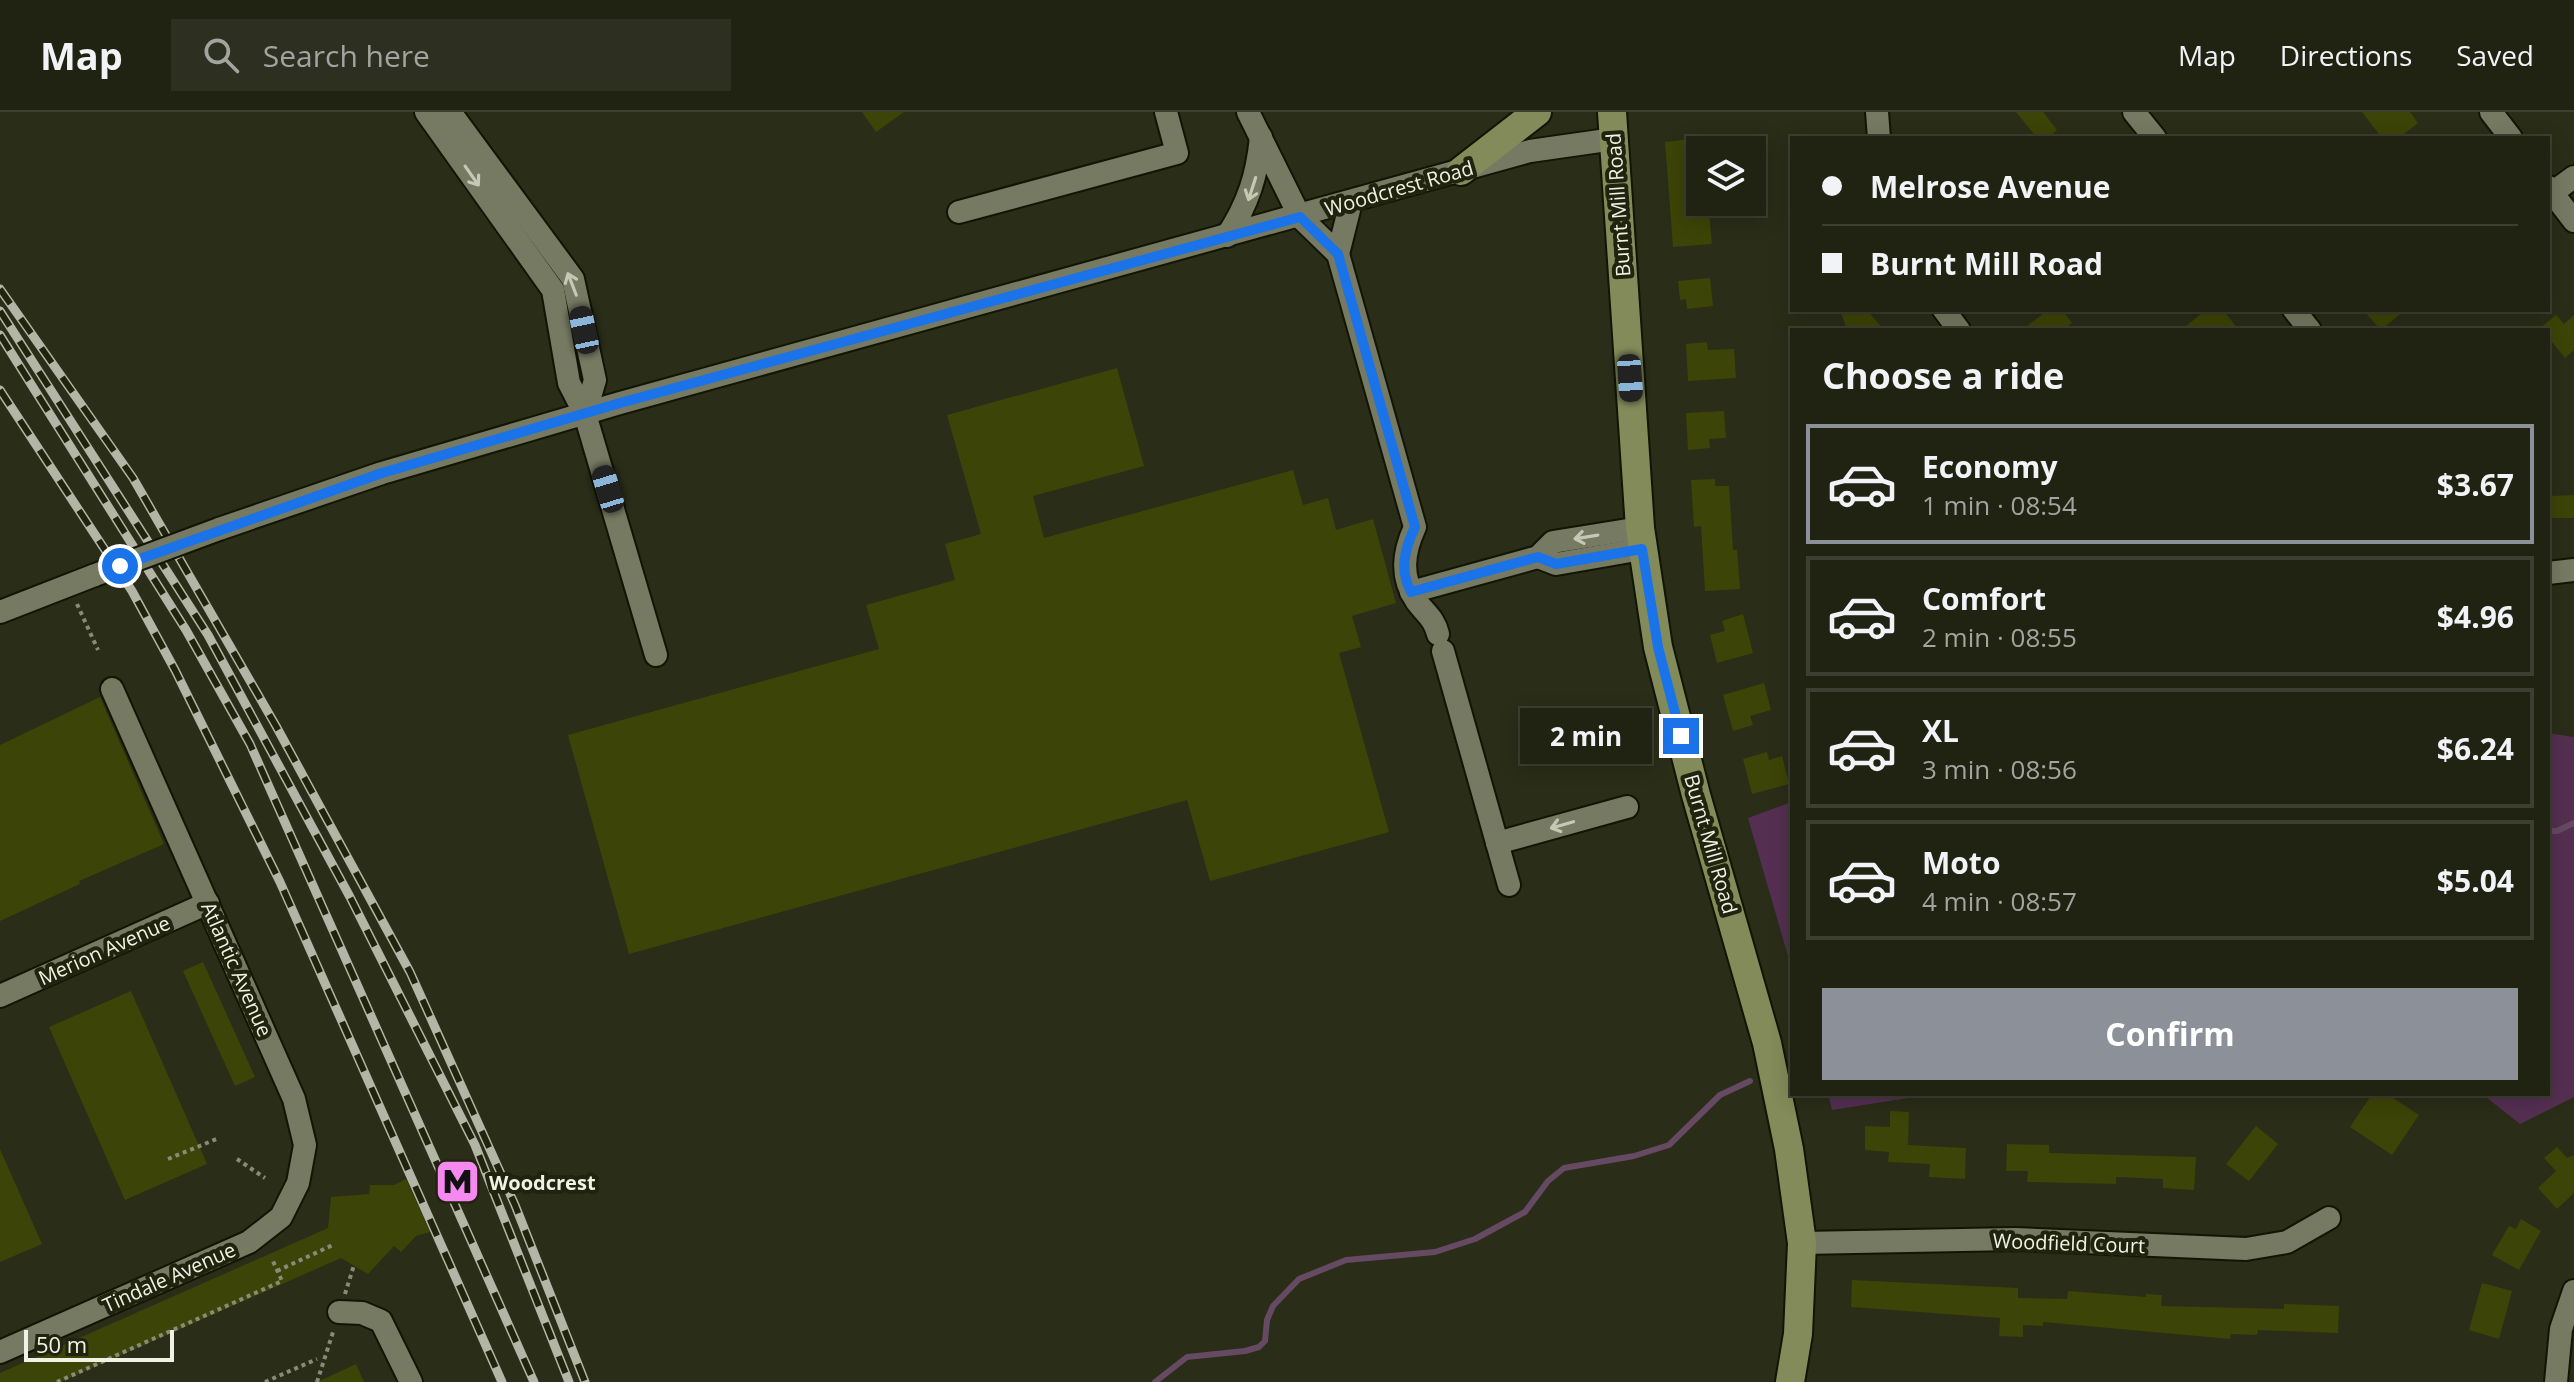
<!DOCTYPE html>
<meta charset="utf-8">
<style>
body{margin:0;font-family:"Open Sans",sans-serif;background:#2d2f20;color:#f1f3f6;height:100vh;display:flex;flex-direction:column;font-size:30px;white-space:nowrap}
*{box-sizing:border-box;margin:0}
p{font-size:26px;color:#a2a49f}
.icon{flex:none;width:44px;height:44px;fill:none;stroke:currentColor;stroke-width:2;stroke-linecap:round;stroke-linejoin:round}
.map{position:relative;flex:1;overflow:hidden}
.drawer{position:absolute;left:1790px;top:216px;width:760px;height:768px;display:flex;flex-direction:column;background:#202212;border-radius:0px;box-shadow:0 4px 20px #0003,0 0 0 2px #3d3f32}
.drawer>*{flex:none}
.banner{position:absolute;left:1790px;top:24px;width:760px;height:176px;border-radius:0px;box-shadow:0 4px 20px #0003,0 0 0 2px #3d3f32;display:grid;align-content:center;height:176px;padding:0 32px;background:#202212}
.buttons{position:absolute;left:1686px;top:24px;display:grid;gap:16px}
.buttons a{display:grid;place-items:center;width:80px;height:80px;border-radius:0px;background:#202212;box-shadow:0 4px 20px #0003,0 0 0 2px #3d3f32;font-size:40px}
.scale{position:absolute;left:24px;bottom:20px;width:150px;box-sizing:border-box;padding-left:8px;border:4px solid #eff2e4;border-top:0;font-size:22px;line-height:28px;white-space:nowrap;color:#eff2e4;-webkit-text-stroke:6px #20230e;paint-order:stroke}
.end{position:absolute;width:36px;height:36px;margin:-18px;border:10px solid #1a73e8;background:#fff;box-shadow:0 0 0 4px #fff}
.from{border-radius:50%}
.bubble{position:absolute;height:56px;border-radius:0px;background:#202212;box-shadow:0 4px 20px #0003,0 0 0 2px #3d3f32;font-size:26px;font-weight:700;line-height:56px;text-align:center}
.car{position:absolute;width:24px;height:48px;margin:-24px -12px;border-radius:10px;box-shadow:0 0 6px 2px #0007;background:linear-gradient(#222 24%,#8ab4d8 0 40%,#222 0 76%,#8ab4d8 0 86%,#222 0)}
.banner b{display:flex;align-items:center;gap:28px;height:76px;font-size:30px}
.banner b+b{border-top:2px solid #3d3f32}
.banner i{width:20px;height:20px;background:#f1f3f6}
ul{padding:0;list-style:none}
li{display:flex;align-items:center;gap:24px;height:120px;margin:0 16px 12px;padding:0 16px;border:4px solid #3d3f32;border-radius:0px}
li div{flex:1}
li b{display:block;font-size:30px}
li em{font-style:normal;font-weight:700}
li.on{border-color:#8c9099}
li>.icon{width:72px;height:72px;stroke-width:1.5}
h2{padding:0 32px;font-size:36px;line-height:96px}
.primary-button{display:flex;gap:16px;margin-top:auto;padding:16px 32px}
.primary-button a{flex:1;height:92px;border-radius:0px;background:#8c9099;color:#fff;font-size:32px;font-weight:700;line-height:92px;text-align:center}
header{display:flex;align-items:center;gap:48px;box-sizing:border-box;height:112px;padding:0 40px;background:#202212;border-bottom:2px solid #3d3f32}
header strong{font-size:38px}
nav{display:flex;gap:44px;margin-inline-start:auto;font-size:28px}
.search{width:560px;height:72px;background:#2d2f20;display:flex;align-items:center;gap:20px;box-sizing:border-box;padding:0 28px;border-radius:0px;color:#a2a49f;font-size:30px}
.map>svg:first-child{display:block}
.green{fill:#542f51}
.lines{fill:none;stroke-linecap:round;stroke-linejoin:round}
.stream{stroke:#664962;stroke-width:6}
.building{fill:#3d4407}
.minor-casing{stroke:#121503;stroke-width:26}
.major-casing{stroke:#121503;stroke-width:32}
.path{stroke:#888b79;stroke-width:4;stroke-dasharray:4 4;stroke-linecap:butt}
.minor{stroke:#767a62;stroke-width:22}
.major{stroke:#848b5a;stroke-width:28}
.rail-casing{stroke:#b3b6a6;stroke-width:9}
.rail{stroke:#20230e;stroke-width:6;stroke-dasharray:18;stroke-linecap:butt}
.minor-bridge-casing{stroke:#121503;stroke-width:26;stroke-linecap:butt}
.minor-bridge{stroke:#767a62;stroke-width:22}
.oneway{stroke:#c5c8b6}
.route{stroke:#1a73e8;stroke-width:10}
.labels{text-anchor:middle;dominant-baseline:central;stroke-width:8;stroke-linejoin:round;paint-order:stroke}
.street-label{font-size:20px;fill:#eff2e4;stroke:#20230e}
.poi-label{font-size:20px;font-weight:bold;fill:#eff2e4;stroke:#20230e;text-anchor:start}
</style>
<header>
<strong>Map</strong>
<div class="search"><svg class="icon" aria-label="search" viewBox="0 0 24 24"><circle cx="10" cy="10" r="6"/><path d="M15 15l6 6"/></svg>Search here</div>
<nav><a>Map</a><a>Directions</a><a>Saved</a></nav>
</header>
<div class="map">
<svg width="2574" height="1270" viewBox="0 0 2574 1270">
<rect width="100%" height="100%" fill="#2a2d18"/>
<!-- green -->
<g class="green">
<polygon points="2548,621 2574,625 2574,985 2520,1012 2482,982 2548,982"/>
<polygon points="1792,690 1792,858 1748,706"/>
<polygon points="1828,982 1934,982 1832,998"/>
</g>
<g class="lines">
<!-- stream -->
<g class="stream">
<polyline points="2548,719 2557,719 2574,711"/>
<polyline points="1155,1270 1187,1245 1245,1239 1259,1235 1265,1229 1267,1208 1273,1194 1299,1167 1346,1148 1435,1140 1475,1127 1525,1100 1548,1069 1564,1056 1634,1044 1669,1033 1720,983 1750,969"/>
</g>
</g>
<!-- building -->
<g class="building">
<polygon points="862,0 904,0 876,20"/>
<polygon points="2016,0 2043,0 2057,18 2048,26 2037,26"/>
<polygon points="2362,0 2410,0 2418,11 2399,26 2382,26"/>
<polygon points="1700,26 1700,54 1689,55 1693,94 1708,92 1712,132 1673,135 1665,30"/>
<polygon points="1710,166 1713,194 1687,197 1686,187 1680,188 1678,169"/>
<polygon points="1840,198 1867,198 1884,218 1847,218"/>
<polygon points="2048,198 2062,198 2072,211 2063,218 2022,218"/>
<polygon points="2206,198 2223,198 2239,218 2181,218"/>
<polygon points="2363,198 2405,198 2381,218"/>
<polygon points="2556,203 2564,212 2574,203 2574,238 2565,246 2548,225 2548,218 2540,216"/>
<polygon points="1707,230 1708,238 1734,237 1736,266 1688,269 1686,232"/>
<polygon points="1117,256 1144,354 1033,384 1044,426 1293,358 1303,393 1328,386 1336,418 1373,407 1396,491 1352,504 1361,535 1339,541 1389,720 1210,769 1187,688 629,842 568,623 879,537 866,493 955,468 945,432 981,422 947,303"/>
<polygon points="1724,299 1726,326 1709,327 1710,336 1688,338 1686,301"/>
<polygon points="1715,367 1715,374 1729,374 1733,438 1737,438 1740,477 1705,479 1701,414 1694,415 1691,368"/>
<polygon points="2574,383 2574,406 2551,406 2551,384"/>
<polygon points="1743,502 1753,541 1717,551 1710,523 1725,519 1722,509"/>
<polygon points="1764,571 1771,598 1750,604 1753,613 1733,619 1723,583"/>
<polygon points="100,585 164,732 79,769 80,772 0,809 0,633"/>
<polygon points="1767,640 1769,648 1782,644 1789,672 1752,682 1743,647"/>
<polygon points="203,850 255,965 235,974 183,859"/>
<polygon points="131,879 207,1052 125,1088 49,915"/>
<polygon points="2372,982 2387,982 2419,1003 2392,1043 2350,1015"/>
<polygon points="1890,999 1909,1000 1908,1033 1966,1036 1965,1067 1929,1065 1930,1052 1888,1050 1889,1040 1865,1038 1865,1014 1890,1015"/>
<polygon points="2256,1014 2278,1032 2249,1069 2226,1052"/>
<polygon points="2007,1032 2049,1033 2049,1041 2196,1045 2194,1078 2163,1076 2163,1067 2116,1065 2116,1072 2027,1070 2028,1059 2006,1059"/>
<polygon points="2557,1035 2567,1046 2574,1043 2574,1081 2557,1097 2538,1076 2556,1059 2544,1046"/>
<polygon points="0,1037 42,1132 0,1150"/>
<polygon points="406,1067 430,1120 416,1124 401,1140 394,1134 368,1162 341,1146 60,1270 0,1270 0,1261 328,1116 331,1085 369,1082 370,1073 394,1073"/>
<polygon points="2521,1107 2541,1119 2519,1158 2492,1143 2509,1114 2516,1117"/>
<polygon points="1852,1168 2018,1176 2018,1186 2067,1187 2068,1179 2146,1185 2146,1182 2162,1183 2161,1194 2284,1197 2284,1192 2339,1194 2338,1221 2258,1218 2257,1223 2231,1222 2230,1227 2043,1210 2043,1214 2023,1213 2023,1225 1999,1224 2000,1206 1851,1195"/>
<polygon points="2482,1171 2512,1179 2499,1227 2469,1218"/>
<polygon points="356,1252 364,1270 317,1270"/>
</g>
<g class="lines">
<defs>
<g id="minor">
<polyline points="426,0 553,178 569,271 585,302 656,543"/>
<polyline points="450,0 573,167 595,268 585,302"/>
<path d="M 1248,0 L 1300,105 L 1338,142 L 1415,415 C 1403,441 1400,465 1417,490 C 1426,502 1434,506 1438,522"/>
<polyline points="1877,0 1879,26"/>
<polyline points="2134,0 2155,26"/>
<polyline points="2491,0 2511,26"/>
<polyline points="2548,75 2574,109"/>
<polyline points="2552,81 2574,65"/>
<polyline points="959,100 1177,41 1166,0"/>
<path d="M 1227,124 C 1248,92 1257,64 1261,25"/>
<polyline points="1338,142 1351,90"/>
<polyline points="1944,198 1959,218"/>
<polyline points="2294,198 2310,218"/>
<polyline points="219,417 382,361 620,291 1530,39 1614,27"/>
<polyline points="1538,445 1556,452 1642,437"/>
<polyline points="2548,461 2574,458"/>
<polyline points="1411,480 1538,445 1553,430 1640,416"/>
<polyline points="0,500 95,463"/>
<polyline points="1443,539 1509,773"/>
<polyline points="1497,731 1627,695"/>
<polyline points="0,884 208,791"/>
<polyline points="1802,1131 2015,1127 2246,1137 2287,1130 2329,1106"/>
<polyline points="339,1200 362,1201 381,1209 411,1270"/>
<polyline points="0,1240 249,1130 281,1105 298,1071 305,1033 294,987 112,577"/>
<polyline points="2556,1270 2561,1217 2574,1179"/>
</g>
<g id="major">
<polyline points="1612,0 1640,416 1658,535 1696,683 1767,931 1789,1037 1802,1131 1798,1222 1790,1270"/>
<polyline points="1461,59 1537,0"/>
</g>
</defs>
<!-- minor casing -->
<use href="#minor" class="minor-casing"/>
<!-- major casing -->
<use href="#major" class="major-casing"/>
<!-- path -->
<g class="path">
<polyline points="77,492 98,538"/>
<polyline points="168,1047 219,1026"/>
<polyline points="237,1047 265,1066"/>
<polyline points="277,1159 335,1132"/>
<polyline points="345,1182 354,1153"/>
<polyline points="57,1270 282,1169 272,1147"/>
<polyline points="265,1270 317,1247"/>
<polyline points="317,1270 334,1217"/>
</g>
<!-- minor -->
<use href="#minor" class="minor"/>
<!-- major -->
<use href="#major" class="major"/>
<defs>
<g id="rail">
<polyline points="0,177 133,366 276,614 410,860 515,1093 585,1270"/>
<polyline points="0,199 208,523 350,785 475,1033 569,1270"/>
<polyline points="0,223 186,518 250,632 534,1270"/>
<polyline points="0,278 132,479 175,558 280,770 502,1270"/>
</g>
</defs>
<!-- rail casing -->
<use href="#rail" class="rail-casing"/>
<!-- rail -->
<use href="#rail" class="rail"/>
<defs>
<polyline id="minor-bridge" points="95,463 219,417"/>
</defs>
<!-- minor-bridge casing -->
<use href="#minor-bridge" class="minor-bridge-casing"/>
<!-- minor-bridge -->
<use href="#minor-bridge" class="minor-bridge"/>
</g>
<!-- one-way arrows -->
<defs><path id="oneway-shaft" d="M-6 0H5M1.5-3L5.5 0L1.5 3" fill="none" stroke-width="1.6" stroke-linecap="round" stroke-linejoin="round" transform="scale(2)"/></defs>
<g class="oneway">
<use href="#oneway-shaft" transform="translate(472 64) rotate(55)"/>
<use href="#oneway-shaft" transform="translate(1252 77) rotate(108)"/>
<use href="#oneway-shaft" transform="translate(572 172) rotate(-111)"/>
<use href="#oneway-shaft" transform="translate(1586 425) rotate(171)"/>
<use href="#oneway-shaft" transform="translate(1562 713) rotate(164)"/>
</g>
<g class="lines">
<!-- route -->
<path class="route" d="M 120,454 L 382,361 L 620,291 L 1300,105 L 1338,142 L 1415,415 C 1405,436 1399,458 1411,480 L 1538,445 L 1556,452 L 1642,437 L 1658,535 L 1681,624"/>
</g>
<!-- icons -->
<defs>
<symbol id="metro-square" viewBox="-11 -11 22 22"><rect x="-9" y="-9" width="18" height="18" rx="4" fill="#f589ef" stroke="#20230e"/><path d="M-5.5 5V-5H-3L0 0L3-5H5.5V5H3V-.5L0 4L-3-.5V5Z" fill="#111"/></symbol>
</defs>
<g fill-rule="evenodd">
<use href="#metro-square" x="432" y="1044" width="51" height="51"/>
</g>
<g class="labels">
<!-- street labels -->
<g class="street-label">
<text transform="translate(1399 76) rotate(-16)">Woodcrest Road</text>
<text transform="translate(1618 93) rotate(-94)">Burnt Mill Road</text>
<text transform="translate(1711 732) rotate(74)">Burnt Mill Road</text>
<text transform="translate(104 838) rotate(-24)">Merion Avenue</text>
<text transform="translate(237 857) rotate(66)">Atlantic Avenue</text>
<text transform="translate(2069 1131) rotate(2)">Woodfield Court</text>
<text transform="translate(169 1165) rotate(-24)">Tindale Avenue</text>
</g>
<!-- poi labels -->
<g class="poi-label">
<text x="489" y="1070">Woodcrest</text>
</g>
</g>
</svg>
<div class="buttons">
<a><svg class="icon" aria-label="layers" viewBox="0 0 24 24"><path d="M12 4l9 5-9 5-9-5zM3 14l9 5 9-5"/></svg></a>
</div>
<div class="scale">50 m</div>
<i class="end from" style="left:120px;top:454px"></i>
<i class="end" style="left:1681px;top:624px"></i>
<div class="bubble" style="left:1520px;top:596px;width:132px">2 min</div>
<i class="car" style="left:584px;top:218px;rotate:348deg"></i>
<i class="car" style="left:1630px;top:266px;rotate:176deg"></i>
<i class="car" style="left:608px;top:377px;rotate:343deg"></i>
<div class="banner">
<b><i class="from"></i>Melrose Avenue</b>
<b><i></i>Burnt Mill Road</b>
</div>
<section class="drawer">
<h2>Choose a ride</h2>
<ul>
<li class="on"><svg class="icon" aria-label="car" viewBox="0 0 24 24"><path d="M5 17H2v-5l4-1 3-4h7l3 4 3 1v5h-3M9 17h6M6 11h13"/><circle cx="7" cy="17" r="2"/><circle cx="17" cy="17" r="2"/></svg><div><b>Economy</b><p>1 min · 08:54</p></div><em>$3.67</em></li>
<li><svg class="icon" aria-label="car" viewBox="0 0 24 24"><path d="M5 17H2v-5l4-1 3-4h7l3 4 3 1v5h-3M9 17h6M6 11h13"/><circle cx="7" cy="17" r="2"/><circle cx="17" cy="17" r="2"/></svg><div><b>Comfort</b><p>2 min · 08:55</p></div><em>$4.96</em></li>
<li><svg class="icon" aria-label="car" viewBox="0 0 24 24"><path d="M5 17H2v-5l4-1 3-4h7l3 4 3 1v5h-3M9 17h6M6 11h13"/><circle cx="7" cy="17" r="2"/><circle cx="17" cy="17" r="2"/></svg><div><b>XL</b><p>3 min · 08:56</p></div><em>$6.24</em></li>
<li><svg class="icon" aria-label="car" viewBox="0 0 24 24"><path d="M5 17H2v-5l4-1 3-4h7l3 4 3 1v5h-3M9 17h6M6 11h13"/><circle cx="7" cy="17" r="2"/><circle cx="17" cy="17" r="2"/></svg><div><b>Moto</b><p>4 min · 08:57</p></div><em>$5.04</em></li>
</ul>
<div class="primary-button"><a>Confirm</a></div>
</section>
</div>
